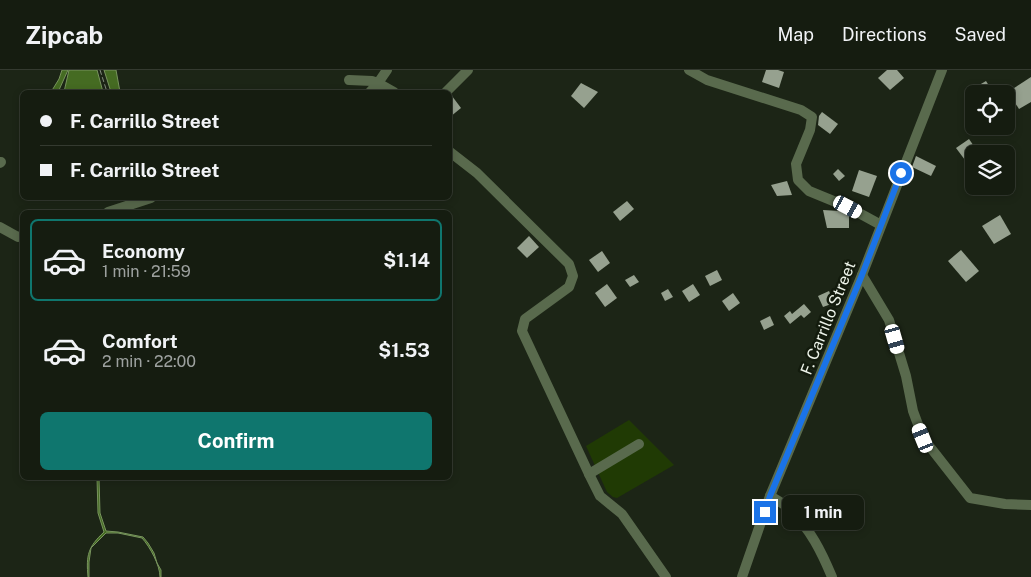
<!DOCTYPE html>
<meta charset="utf-8">
<style>
body{margin:0;font-family:"Public Sans",sans-serif;background:#22291e;color:#f1f3f6;height:100vh;display:flex;flex-direction:column;font-size:19px;white-space:nowrap}
*{box-sizing:border-box;margin:0}
p{font-size:16px;color:#9da19f}
.icon{flex:none;width:28px;height:28px;fill:none;stroke:currentColor;stroke-width:2;stroke-linecap:round;stroke-linejoin:round}
.map{position:relative;flex:1;overflow:hidden}
.details{position:absolute;left:20px;top:140px;width:432px;height:270px;display:flex;flex-direction:column;background:#151c10;border-radius:8px;box-shadow:0 2px 8px #0003,0 0 0 1px #343a30}
.details>*{flex:none}
.hud{position:absolute;left:20px;top:20px;width:432px;height:110px;border-radius:8px;box-shadow:0 2px 8px #0003,0 0 0 1px #343a30;display:grid;align-content:center;height:110px;padding:0 20px;background:#151c10}
.controls{position:absolute;left:965px;top:15px;display:grid;gap:10px}
.controls a{display:grid;place-items:center;width:50px;height:50px;border-radius:8px;background:#151c10;box-shadow:0 2px 8px #0003,0 0 0 1px #343a30;font-size:25px}
.end{position:absolute;width:22px;height:22px;margin:-11px;border:6px solid #1a73e8;background:#fff;box-shadow:0 0 0 2px #fff}
.from{border-radius:50%}
.bubble{position:absolute;height:35px;border-radius:8px;background:#151c10;box-shadow:0 2px 8px #0003,0 0 0 1px #343a30;font-size:16px;font-weight:700;line-height:35px;text-align:center}
.car{position:absolute;width:15px;height:30px;margin:-15px -8px;border-radius:6px;box-shadow:0 0 4px 1px #0007;background:linear-gradient(#fff 24%,#345 0 40%,#fff 0 76%,#345 0 86%,#fff 0)}
.hud b{display:flex;align-items:center;gap:18px;height:48px;font-size:19px}
.hud b+b{border-top:1px solid #343a30}
.hud i{width:12px;height:12px;background:#f1f3f6}
ul{padding:9px 0 0;list-style:none}
li{display:flex;align-items:center;gap:15px;height:82px;margin:0 10px 8px;padding:0 10px;border:2px solid transparent;border-radius:8px}
li div{flex:1}
li b{display:block;font-size:19px}
li em{font-style:normal;font-weight:700}
li.selected{border-color:#0f766e}
li>.icon{width:45px;height:45px;stroke-width:1.5}
.cta{display:flex;gap:10px;margin-top:auto;padding:10px 20px}
.cta a{flex:1;height:58px;border-radius:8px;background:#0f766e;color:#fff;font-size:20px;font-weight:700;line-height:58px;text-align:center}
header{display:flex;align-items:center;gap:30px;box-sizing:border-box;height:70px;padding:0 25px;background:#151c10;border-bottom:1px solid #343a30}
header strong{font-size:24px}
nav{display:flex;gap:28px;margin-inline-start:auto;font-size:18px}
.map>svg:first-child{display:block}
.green{fill:#203a04}
.water{fill:#456b22;stroke:#78945e}
.building{fill:#96a18f}
.lines{fill:none;stroke-linecap:round;stroke-linejoin:round}
.path{stroke:#858c7f;stroke-width:1;stroke-dasharray:5 2.5;stroke-linecap:butt}
.minor{stroke:#596a4d;stroke-width:10}
.route{stroke:#1a73e8;stroke-width:6}
.labels{text-anchor:middle;dominant-baseline:central;stroke-width:5;stroke-linejoin:round;paint-order:stroke}
.street-label{font-size:16px;fill:#eef4ea;stroke:#131b0d}
</style>
<header>
<strong>Zipcab</strong>
<nav><a>Map</a><a>Directions</a><a>Saved</a></nav>
</header>
<div class="map">
<svg width="1031" height="507" viewBox="0 0 1031 507">
<rect width="100%" height="100%" fill="#1c2516"/>
<!-- green -->
<polygon class="green" points="629,350 674,395 617,428 613,427 607,422 586,376"/>
<!-- water -->
<g class="water">
<polygon points="62,0 68,0 59,20 57,22 51,22 59,9"/>
<polygon points="69,0 97,0 103,22 64,22"/>
<polygon points="104,0 116,0 120,22 111,22"/>
<path d="M 97,408 L 99,408 L 100,443 L 106,461 L 118,462 L 143,467 L 148,473 L 154,483 L 157,493 L 161,500 L 161,507 L 160,507 C 160,495 150,477 142,468 L 118,463 L 106,463 L 91,478 L 89,492 L 89,507 L 88,507 C 86,485 88,477 104,462 L 98,443 Z"/>
</g>
<!-- building -->
<g class="building">
<polygon points="766,0 778,0 784,2 779,18 762,12"/>
<polygon points="887,0 897,0 904,8 890,20 878,8"/>
<polygon points="1031,7 1031,32 1019,39 1008,22"/>
<polygon points="986,11 994,24 977,24 974,18"/>
<polygon points="581,13 598,22 584,38 571,26"/>
<polygon points="452,26 461,38 450,47 450,27"/>
<polygon points="822,42 838,54 830,64 818,55 819,46"/>
<polygon points="969,69 978,82 965,90 956,78"/>
<polygon points="916,86 936,96 931,106 912,97"/>
<polygon points="838,99 845,106 839,111 833,104"/>
<polygon points="859,100 877,106 869,127 852,121"/>
<polygon points="787,111 792,125 777,126 771,115"/>
<polygon points="627,131 634,139 620,151 613,142"/>
<polygon points="823,140 840,141 849,146 849,158 827,158"/>
<polygon points="1000,145 1011,164 994,174 982,156"/>
<polygon points="529,166 539,177 527,188 517,178"/>
<polygon points="961,180 979,201 966,212 948,191"/>
<polygon points="602,181 610,193 598,202 589,190"/>
<polygon points="717,200 722,210 710,216 705,206"/>
<polygon points="634,205 639,212 630,217 625,210"/>
<polygon points="607,214 617,228 605,237 595,223"/>
<polygon points="693,214 700,225 689,232 682,221"/>
<polygon points="668,219 673,227 665,231 661,223"/>
<polygon points="829,221 834,233 823,237 818,226"/>
<polygon points="733,223 740,233 729,241 722,231"/>
<polygon points="804,234 811,242 804,248 801,245 790,254 784,246 790,241 792,244"/>
<polygon points="770,246 774,255 764,260 760,251"/>
</g>
<g class="lines">
<!-- path -->
<polyline class="path" points="100,0 107,22"/>
<!-- minor -->
<g class="minor">
<polyline points="689,0 707,10 801,40 812,47 810,60 796,94 798,110 809,121 848,137 881,155"/>
<polyline points="349,10 372,11 378,13 387,0"/>
<polyline points="370,22 378,13 394,22"/>
<polyline points="446,22 468,0"/>
<polyline points="450,82 477,103 569,194 573,206 569,217 525,249 522,261 589,404 600,426 622,444 666,507"/>
<polyline points="0,93 1,92"/>
<polyline points="108,142 151,128"/>
<polyline points="0,157 18,167 22,166"/>
<polyline points="862,205 889,250 906,306 913,341 923,368 970,428 1005,434 1031,435"/>
<polyline points="589,404 639,374"/>
<path d="M 770,426 C 777,430 785,434 790,440 C 810,458 822,483 832,507"/>
<polyline points="742,507 770,426 862,205 942,0"/>
</g>
</g>
<g class="lines">
<!-- route -->
<polyline class="route" points="765,442 770,426 862,205 901,103"/>
</g>
<g class="labels">
<!-- street labels -->
<g class="street-label">
<text transform="translate(828 248) rotate(-68)">F. Carrillo Street</text>
</g>
</g>
</svg>
<div class="controls">
<a><svg class="icon" aria-label="locate" viewBox="0 0 24 24"><circle cx="12" cy="12" r="6"/><path d="M12 2v4M12 18v4M2 12h4M18 12h4"/></svg></a>
<a><svg class="icon" aria-label="layers" viewBox="0 0 24 24"><path d="M12 4l9 5-9 5-9-5zM3 14l9 5 9-5"/></svg></a>
</div>
<i class="end from" style="left:901px;top:103px"></i>
<i class="end" style="left:765px;top:442px"></i>
<div class="bubble" style="left:782px;top:425px;width:82px">1 min</div>
<i class="car" style="left:848px;top:137px;rotate:118deg"></i>
<i class="car" style="left:895px;top:269px;rotate:164deg"></i>
<i class="car" style="left:923px;top:368px;rotate:338deg"></i>
<div class="hud">
<b><i class="from"></i>F. Carrillo Street</b>
<b><i></i>F. Carrillo Street</b>
</div>
<section class="details">
<ul>
<li class="selected"><svg class="icon" aria-label="car" viewBox="0 0 24 24"><path d="M5 17H2v-5l4-1 3-4h7l3 4 3 1v5h-3M9 17h6M6 11h13"/><circle cx="7" cy="17" r="2"/><circle cx="17" cy="17" r="2"/></svg><div><b>Economy</b><p>1 min · 21:59</p></div><em>$1.14</em></li>
<li><svg class="icon" aria-label="car" viewBox="0 0 24 24"><path d="M5 17H2v-5l4-1 3-4h7l3 4 3 1v5h-3M9 17h6M6 11h13"/><circle cx="7" cy="17" r="2"/><circle cx="17" cy="17" r="2"/></svg><div><b>Comfort</b><p>2 min · 22:00</p></div><em>$1.53</em></li>
</ul>
<div class="cta"><a>Confirm</a></div>
</section>
</div>
